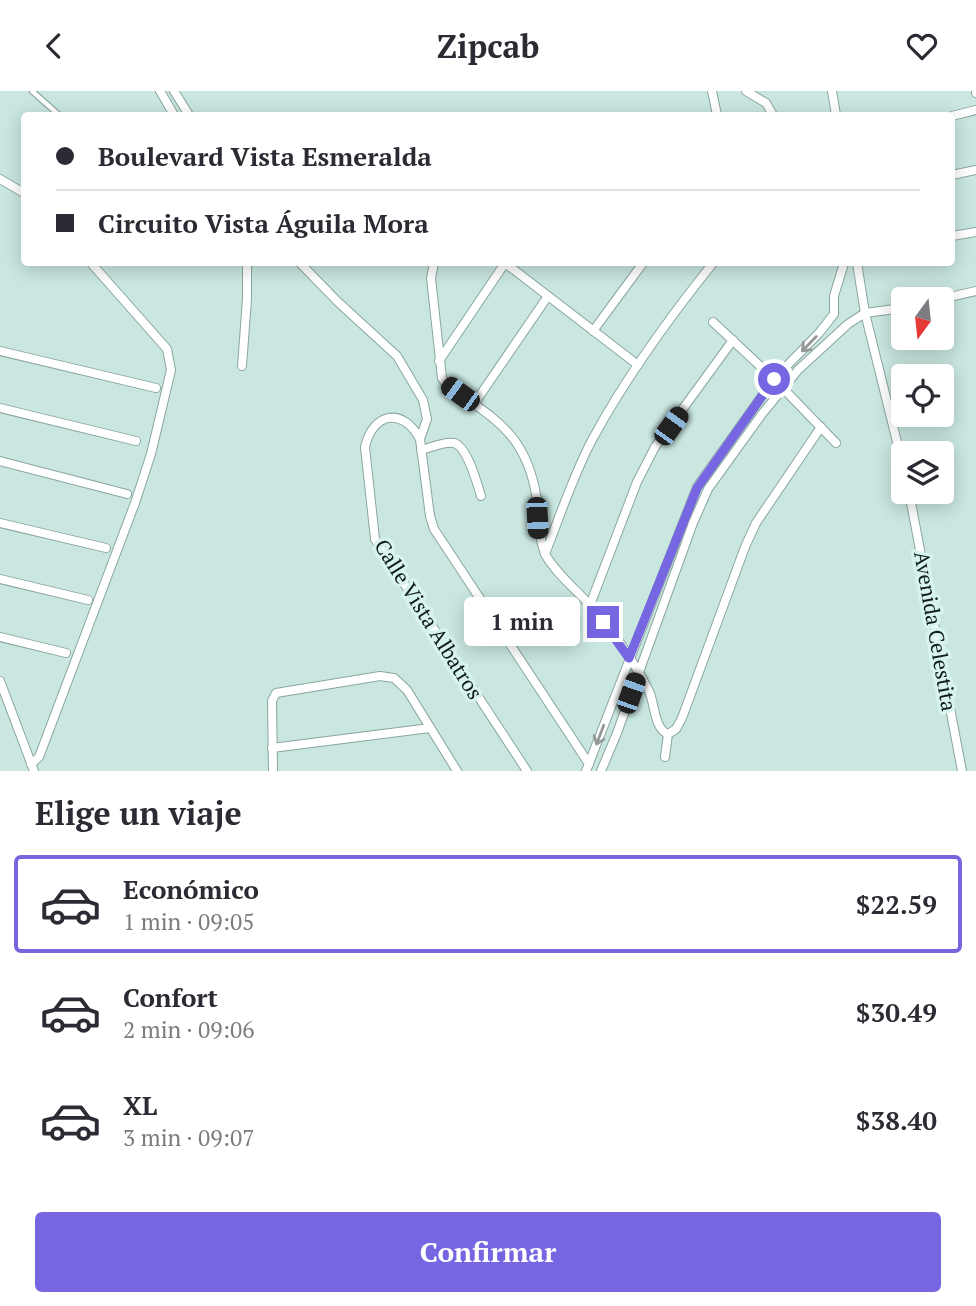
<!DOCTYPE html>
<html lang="es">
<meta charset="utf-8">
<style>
body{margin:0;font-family:"PT Serif",serif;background:#f7f7f7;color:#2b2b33;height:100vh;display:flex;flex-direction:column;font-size:26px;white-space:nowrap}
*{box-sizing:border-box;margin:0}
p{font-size:23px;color:#7c7c81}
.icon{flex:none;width:38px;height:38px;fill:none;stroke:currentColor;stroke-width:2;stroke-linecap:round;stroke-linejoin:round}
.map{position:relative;height:680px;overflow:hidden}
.sheet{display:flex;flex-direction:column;background:#fff;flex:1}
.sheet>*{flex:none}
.hud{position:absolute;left:21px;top:21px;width:934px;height:154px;border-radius:7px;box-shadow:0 4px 18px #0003;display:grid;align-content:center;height:154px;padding:0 35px;background:#fff}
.needle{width:46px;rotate:195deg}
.buttons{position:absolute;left:891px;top:196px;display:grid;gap:14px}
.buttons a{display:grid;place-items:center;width:63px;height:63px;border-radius:7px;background:#fff;box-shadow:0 4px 18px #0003;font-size:35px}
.end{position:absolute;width:32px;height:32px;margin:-16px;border:9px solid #7666e1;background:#fff;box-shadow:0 0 0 4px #fff}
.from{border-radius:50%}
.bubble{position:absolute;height:49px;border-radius:7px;background:#fff;box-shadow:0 4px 18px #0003;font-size:23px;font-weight:600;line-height:49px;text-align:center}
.car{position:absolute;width:21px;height:42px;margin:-21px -10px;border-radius:9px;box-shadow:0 0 5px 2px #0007;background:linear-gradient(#222 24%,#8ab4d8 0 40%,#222 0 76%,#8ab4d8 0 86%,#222 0)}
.hud b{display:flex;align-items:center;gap:24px;height:66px;font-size:26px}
.hud b+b{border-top:2px solid #e1e1e2}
.hud i{width:18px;height:18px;background:#2b2b33}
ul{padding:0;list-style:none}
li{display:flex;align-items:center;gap:21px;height:98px;margin:0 14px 10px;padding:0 21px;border:4px solid transparent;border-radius:7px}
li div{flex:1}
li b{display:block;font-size:26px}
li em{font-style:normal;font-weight:600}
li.current{border-color:#7666e1}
li>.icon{width:63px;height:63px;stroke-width:1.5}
h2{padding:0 35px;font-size:32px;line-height:84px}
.action{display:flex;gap:14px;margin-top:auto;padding:14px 35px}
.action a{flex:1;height:80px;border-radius:7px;background:#7666e1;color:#fff;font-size:28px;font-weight:600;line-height:80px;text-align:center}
header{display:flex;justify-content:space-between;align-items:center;height:91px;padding:0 35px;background:#fff;font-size:32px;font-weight:600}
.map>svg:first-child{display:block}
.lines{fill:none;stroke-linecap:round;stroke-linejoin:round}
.service-casing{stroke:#8aa6a1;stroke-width:7}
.minor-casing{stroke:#8aa6a1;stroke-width:10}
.service{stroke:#fff;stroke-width:4.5}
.minor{stroke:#fff;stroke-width:8}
.oneway{stroke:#949998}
.route{stroke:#7666e1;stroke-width:9}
.labels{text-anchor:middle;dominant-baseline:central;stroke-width:7;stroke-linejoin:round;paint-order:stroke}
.street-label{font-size:21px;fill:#111c1a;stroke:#d6f3ee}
</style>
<header><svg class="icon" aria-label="back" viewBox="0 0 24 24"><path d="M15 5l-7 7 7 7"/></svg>Zipcab<svg class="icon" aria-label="heart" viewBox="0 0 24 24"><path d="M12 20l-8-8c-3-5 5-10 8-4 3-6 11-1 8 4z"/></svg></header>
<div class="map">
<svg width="976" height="680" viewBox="0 0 976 680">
<rect width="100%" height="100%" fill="#c9e6e1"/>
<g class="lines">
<defs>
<polyline id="service" points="32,0 59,24"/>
<g id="minor">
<polyline points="160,0 174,24"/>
<polyline points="174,0 189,24"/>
<polyline points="712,0 717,24"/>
<polyline points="746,0 766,12 773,24"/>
<polyline points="832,0 836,24"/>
<polyline points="976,0 976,2"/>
<polyline points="952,25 976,19"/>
<polyline points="952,84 976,79"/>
<polyline points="0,88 24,102"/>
<polyline points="952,145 976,141"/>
<polyline points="300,172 338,211 397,265 423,309 427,328 420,348"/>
<path d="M 434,172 L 431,187 L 442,287 L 446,293 C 496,329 527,343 537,409 C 539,428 538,444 545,463"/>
<polyline points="505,172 638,274"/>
<polyline points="857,172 865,222 903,375"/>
<polyline points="941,208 976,200"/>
<polyline points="713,231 774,288 836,352"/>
<polyline points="593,240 643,172"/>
<polyline points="0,260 156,297"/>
<polyline points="439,270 505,172"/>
<polyline points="242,275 247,208 247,172"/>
<polyline points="474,313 548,205"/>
<polyline points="0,317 136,350"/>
<path d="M 421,359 C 430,357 444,350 454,352 C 467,355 477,392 481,405"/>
<polyline points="0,370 127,403"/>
<polyline points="909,401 962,680"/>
<polyline points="0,432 106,457"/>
<polyline points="0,488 88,509"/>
<polyline points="590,514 637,391 655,356 733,249"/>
<polyline points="0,546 66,562"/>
<polyline points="0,590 34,680"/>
<polyline points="668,643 676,638 682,627 745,456 756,432 821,336"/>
<polyline points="272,657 430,637"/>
<path d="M 665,666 L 668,643 C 654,638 655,613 649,600 C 633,569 611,537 587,511 C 573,496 555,481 545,463 C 560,425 573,385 592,349 C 626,286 669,227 713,172"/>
<polyline points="31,673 39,666 135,412 151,363 171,279 167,258 91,172"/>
<polyline points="273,680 272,610 276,602 380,585 394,587 407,599 457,680"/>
<path d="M 527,680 L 375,448 L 365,356 C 373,321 403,316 420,348 L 430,425 L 434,438 L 589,673"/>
<polyline points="586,680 697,396 774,288 819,242 834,223 834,205 844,172"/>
<polyline points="601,680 617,642 693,432 708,398 762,323 798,279 848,233 865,222 903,217"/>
</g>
</defs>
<!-- service casing -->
<use href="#service" class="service-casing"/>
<!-- minor casing -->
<use href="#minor" class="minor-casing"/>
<!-- service -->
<use href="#service" class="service"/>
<!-- minor -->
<use href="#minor" class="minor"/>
</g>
<!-- one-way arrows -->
<defs><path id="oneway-shaft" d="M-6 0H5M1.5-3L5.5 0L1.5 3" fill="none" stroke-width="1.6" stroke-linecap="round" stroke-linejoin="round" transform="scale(1.75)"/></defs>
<g class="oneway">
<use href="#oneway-shaft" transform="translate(809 253) rotate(134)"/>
<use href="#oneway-shaft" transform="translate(600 644) rotate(111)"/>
</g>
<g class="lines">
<!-- route -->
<polyline class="route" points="603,531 629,567 697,397 774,288"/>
</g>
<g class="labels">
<!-- street labels -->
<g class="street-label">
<text transform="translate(429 528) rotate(58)">Calle Vista Albatros</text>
<text transform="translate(936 540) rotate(80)">Avenida Celestita</text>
</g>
</g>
</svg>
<div class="buttons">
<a><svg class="needle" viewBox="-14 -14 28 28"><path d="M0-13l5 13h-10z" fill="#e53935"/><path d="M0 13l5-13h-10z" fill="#7c7c81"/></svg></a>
<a><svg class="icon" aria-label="locate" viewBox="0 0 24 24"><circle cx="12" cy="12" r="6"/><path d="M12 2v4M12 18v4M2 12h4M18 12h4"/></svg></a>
<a><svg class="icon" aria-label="layers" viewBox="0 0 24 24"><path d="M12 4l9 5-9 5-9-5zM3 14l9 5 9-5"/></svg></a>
</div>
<i class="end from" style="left:774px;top:288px"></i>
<i class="end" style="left:603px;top:531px"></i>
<div class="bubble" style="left:464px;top:506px;width:116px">1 min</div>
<i class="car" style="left:460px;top:303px;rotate:306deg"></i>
<i class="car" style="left:671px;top:335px;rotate:36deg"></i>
<i class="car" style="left:537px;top:427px;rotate:177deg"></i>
<i class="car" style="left:631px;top:602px;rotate:19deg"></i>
<div class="hud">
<b><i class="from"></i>Boulevard Vista Esmeralda</b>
<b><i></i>Circuito Vista Águila Mora</b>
</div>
</div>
<section class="sheet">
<h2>Elige un viaje</h2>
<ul>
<li class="current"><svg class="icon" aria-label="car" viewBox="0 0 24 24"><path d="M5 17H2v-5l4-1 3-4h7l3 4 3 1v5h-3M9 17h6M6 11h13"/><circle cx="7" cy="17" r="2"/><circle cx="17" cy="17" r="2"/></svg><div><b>Económico</b><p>1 min · 09:05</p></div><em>$22.59</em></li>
<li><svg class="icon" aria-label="car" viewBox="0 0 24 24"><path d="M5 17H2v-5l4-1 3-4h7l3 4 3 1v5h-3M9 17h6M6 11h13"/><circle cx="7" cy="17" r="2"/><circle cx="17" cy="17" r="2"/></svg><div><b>Confort</b><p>2 min · 09:06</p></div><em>$30.49</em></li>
<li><svg class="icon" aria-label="car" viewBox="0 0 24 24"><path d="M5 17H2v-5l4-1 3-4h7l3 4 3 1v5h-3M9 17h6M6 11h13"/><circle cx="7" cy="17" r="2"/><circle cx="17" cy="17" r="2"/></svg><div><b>XL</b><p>3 min · 09:07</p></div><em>$38.40</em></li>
</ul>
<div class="action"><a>Confirmar</a></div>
</section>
